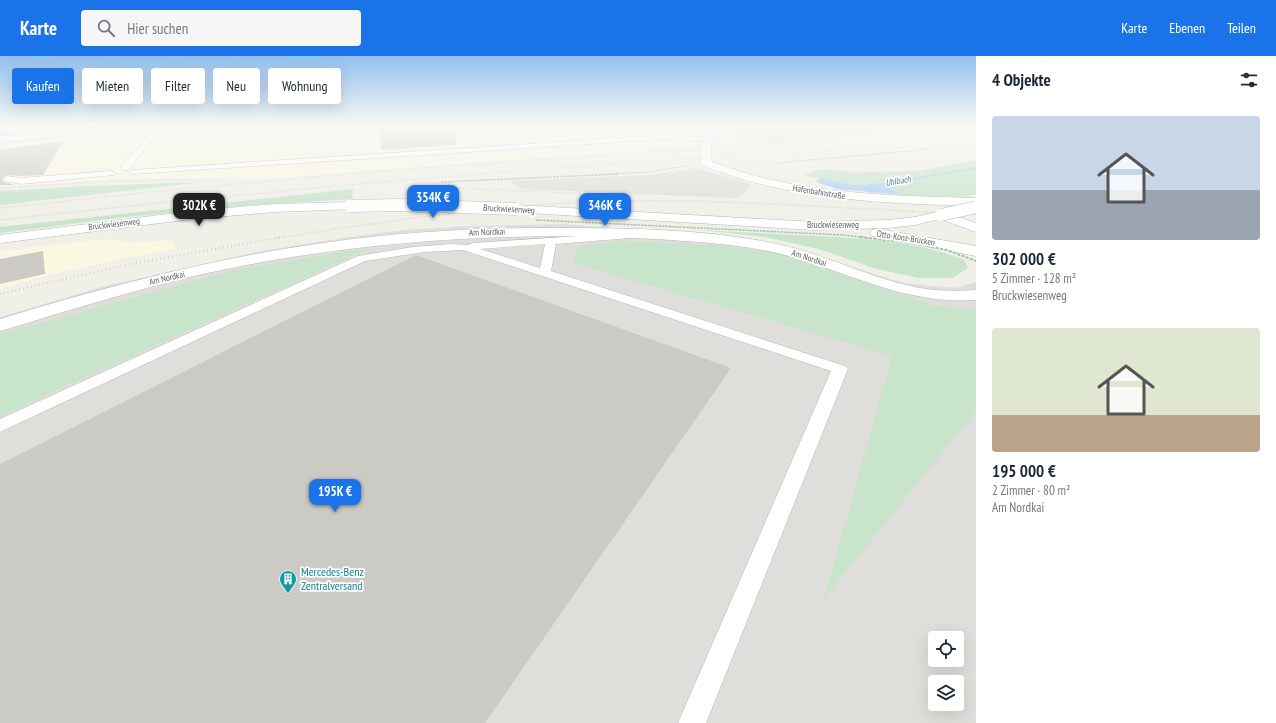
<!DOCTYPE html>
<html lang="de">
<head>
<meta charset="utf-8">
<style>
  body { margin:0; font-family:"PT Sans Narrow",sans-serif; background:#f6f6f7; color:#1f2937; height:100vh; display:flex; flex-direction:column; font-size:15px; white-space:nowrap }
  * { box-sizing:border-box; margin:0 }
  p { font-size:13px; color:#747a83 }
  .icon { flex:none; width:22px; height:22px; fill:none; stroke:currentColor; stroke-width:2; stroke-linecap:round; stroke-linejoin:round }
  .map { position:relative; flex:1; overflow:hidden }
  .panel { display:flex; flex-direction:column; background:#fff; width:300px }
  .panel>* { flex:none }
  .top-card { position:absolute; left:12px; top:12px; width:380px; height:36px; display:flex; gap:8px }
  .buttons { position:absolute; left:928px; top:575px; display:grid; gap:8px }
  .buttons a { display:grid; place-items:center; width:36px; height:36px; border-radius:4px; background:#fff; box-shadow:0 4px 16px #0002; font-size:20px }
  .price { position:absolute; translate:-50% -34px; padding:0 9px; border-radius:8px; background:#1a73e8; color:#fff; font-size:13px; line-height:26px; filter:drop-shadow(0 1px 2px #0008) }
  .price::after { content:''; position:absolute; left:50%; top:24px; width:12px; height:9px; margin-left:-6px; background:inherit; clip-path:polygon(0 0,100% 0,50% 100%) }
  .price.current { background:#222; color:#fff }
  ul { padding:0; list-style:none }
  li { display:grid; align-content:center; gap:8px; height:212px; padding:0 16px }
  li span { display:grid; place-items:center; height:124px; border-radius:4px; color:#555 }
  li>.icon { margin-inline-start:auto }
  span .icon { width:72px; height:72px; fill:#fffc; stroke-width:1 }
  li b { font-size:17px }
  h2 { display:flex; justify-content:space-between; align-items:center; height:48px; padding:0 16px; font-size:17px }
  .chip { padding:0 14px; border-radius:4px; background:#fff; box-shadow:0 4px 16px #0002; font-size:14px; line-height:36px }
  .chip.current { background:#1a73e8; color:#fff }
  header { display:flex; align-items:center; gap:24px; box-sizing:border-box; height:56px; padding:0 20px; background:#1a73e8; color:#fff }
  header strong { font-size:19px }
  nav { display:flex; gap:22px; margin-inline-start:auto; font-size:14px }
  .search { width:280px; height:36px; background:#f6f6f7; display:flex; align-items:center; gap:10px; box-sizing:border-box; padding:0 14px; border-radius:4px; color:#747a83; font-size:15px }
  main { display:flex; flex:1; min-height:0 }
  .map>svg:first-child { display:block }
  .commercial { fill:#fbf8e2 }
  .industrial { fill:#dfdeda; fill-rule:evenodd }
  .green { fill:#c8e4cb }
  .water { fill:#b1d1f7 }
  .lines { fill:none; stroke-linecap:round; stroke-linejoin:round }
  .stream { fill:#b1d1f7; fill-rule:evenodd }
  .building { fill:#cbcac5 }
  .service-casing { stroke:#b5b7bb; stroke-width:1 }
  .minor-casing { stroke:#b5b7bb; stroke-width:1 }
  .tertiary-casing { stroke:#b5b7bb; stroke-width:1 }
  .secondary-casing { stroke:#b6b9be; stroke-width:1 }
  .path-far1 { stroke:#a1c5af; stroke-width:1; stroke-dasharray:2 1; stroke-linecap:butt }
  .path { stroke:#a1c5af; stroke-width:1.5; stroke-dasharray:2.5 1; stroke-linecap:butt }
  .service { fill:#fff; fill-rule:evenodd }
  .minor { fill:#fff; fill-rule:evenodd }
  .tertiary { fill:#fff; fill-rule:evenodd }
  .secondary { fill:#fff; fill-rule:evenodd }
  .rail-far1 { stroke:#b5b6b7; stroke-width:1.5; stroke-dasharray:0.5 2.5; stroke-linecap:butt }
  .rail { stroke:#b5b6b7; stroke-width:2; stroke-dasharray:0.5 3.5; stroke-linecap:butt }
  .secondary-bridge-casing { stroke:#b6b9be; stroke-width:13; stroke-linecap:butt }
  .path-bridge-far1 { stroke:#a1c5af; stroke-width:1.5; stroke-dasharray:2.5 1; stroke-linecap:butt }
  .path-bridge { stroke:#a1c5af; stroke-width:2; stroke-dasharray:3 1.5; stroke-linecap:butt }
  .secondary-bridge { stroke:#fff; stroke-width:12 }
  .labels { text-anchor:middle; stroke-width:3.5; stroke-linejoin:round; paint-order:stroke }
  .far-water-label { font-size:9px; font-style:italic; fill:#5275b1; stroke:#fff }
  .far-street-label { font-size:9px; fill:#5f6267; stroke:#fff }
  .near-culture-label { font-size:12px; fill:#0d838f; stroke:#fff; text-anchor:start }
</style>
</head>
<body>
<header>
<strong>Karte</strong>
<div class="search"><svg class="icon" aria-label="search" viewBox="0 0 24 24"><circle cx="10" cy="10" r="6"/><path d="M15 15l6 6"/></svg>Hier suchen</div>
<nav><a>Karte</a><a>Ebenen</a><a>Teilen</a></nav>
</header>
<main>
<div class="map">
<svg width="976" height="667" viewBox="0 0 976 667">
  <rect width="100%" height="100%" fill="#f0efe8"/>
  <g class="commercial">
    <polygon points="216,69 701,69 693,91 493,105 263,123 170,122 85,125 0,131 0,88"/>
    <polygon points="107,183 128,187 171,184 176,193 127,202 49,219 0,233 0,195"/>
  </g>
  <g class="industrial">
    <polygon points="726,69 976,69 976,70 748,88"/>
    <polygon points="696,112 751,128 746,136 735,142 522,133 509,125 651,119"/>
    <path d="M564,168l184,16 43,8 112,35 53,5 20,-6v441h-976v-406l105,-31 152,-34 92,-15 56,-7 66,-4zM935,582h22v22h-22zM935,626h22v22h-22z"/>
  </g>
  <g class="green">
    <polygon points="976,104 976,138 963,141 903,139 890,132 872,127 866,129 853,129 804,119 813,115 826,113 852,116 919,115"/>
    <polygon points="203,126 0,149 0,135 88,130"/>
    <polygon points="353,133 352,143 253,149 126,161 0,177 0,171"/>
    <path d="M701,174c38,2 77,4 116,6 49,3 101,5 147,24l4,8 -16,10h-33l-42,-9 -58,-20 -54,-12z"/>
    <polygon points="620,185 718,189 783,198 934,250 976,253 976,355 824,543 892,300 573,207 578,191"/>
    <polygon points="373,191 0,360 0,278 234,214"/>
  </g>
  <path class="water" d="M822,122l31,7h13l6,-2 9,1 22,11 -67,-6c-6,-4 -15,-3 -20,-9z"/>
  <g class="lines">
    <polygon class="stream" points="976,111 976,113 882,129 871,137 867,136 881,127"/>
  </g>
  <g class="building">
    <polygon points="380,69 456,69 456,89 381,94"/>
    <polygon points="63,85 43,119 21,120 7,119 2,123 3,126 15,129 0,129 0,94"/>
    <polygon points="43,195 45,218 0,228 0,203"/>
    <polygon points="416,199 731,312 485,667 0,667 0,408"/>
  </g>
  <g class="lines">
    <defs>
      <g id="service">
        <polygon points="38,69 65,69 0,77 0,73"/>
        <polygon points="151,74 156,75 152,84 128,114 122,114 122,110 147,82"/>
        <polygon points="665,79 708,81 711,83 708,85 665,83 133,118 129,116 133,114"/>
        <polygon points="111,115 115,117 114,119 21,128 4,125 3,123 7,120 21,122"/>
        <path d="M626,177l5,3 -1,2 -74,6 -5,27 294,95 3,3 -142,354h-28l153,-352 -368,-121 -38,2 -60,9 -365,171v-13l358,-163 55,-9 38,-3 17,1 5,-2zM545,188l-5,24 -60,-19z"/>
      </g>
      <g id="minor">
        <path d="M706,69h8c2,13 -7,24 -2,37 20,7 40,14 61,18 66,15 135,16 203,18v8c-68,-2 -136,-4 -203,-19 -24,-5 -47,-13 -70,-21 -8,-13 4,-26 3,-41z"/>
        <path d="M527,172c80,0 172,-1 250,16 53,11 103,40 157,46 14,1 28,1 42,0v10c-66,4 -113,-21 -174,-40 -33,-11 -68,-15 -103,-18 -165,-13 -330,-4 -492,31 -44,10 -87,22 -130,35 -26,7 -51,16 -77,23v-12c108,-33 218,-62 330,-77 66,-9 131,-13 197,-14z"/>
      </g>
      <path id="tertiary" d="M131,69h11l-3,3c13,2 25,-3 37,-3 -10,10 -33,12 -45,6l-131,11v-6z"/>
      <g id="secondary">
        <polygon points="350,146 355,147 356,150 355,153 275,156 192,163 0,187 0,179 192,155 275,148"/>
        <polygon points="516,149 814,166 888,164 915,161 941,155 976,167 976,176 940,163 915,169 888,172 814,174 511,156 510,153 511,150"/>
        <polygon points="877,173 976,190 976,200 872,180 870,177 872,174"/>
      </g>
    </defs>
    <use href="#service" class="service-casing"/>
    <use href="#minor" class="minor-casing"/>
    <use href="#tertiary" class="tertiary-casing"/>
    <use href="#secondary" class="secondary-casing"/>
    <g class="path-far1">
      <polyline points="778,107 931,93"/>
      <polyline points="595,119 648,116 686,110"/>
    </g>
    <polyline class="path" points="441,126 618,118"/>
    <use href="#service" class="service"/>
    <use href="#minor" class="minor"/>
    <use href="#tertiary" class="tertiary"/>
    <use href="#secondary" class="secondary"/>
    <g class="rail-far1">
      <polyline points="430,131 644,140"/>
      <polyline points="0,132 112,125 222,124"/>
      <polyline points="0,152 191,132 382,115 976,73"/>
      <path d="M0,164c186,-21 372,-38 558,-52 139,-10 279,-19 418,-22"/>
      <path d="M276,182c114,-17 229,-35 344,-37 119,-2 237,9 356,13"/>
    </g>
    <polyline class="rail" points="0,238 130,208 283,181"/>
    <defs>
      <g id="secondary-bridge">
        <polyline points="350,150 399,149 516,153"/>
        <polyline points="941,159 976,151"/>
      </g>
    </defs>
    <use href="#secondary-bridge" class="secondary-bridge-casing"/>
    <polyline class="path-bridge-far1" points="536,164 843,179 869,182"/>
    <polyline class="path-bridge" points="860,181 919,188 947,194 976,205"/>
    <use href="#secondary-bridge" class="secondary-bridge"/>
  </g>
  <linearGradient id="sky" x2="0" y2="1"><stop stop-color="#92c0ee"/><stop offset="0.42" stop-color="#f8f8f5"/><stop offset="1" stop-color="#f8f8f5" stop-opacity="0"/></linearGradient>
  <rect width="976" height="163" fill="url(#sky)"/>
  <defs>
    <symbol id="building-pin" viewBox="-11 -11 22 30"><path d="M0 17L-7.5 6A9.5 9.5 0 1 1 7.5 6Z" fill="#0f9aa8" stroke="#fff"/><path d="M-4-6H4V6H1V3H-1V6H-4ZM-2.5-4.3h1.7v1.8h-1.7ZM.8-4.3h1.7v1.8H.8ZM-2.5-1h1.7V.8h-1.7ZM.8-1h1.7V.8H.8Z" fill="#fff"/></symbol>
  </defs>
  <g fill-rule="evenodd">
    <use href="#building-pin" x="278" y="513" width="20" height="27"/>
  </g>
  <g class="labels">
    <g class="far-water-label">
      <text transform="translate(898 125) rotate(-9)" y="3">Uhlbach</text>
    </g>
    <g class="far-street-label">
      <text transform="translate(819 136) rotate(9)" y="3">Hafenbahnstraße</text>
      <text transform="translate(509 153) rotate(3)" y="3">Bruckwiesenweg</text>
      <text transform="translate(114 168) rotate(-7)" y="3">Bruckwiesenweg</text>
      <text x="833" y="172">Bruckwiesenweg</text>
      <text transform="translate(487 176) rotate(-2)" y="3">Am Nordkai</text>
      <text transform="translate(906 182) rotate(9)" y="3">Otto-Konz-Brücken</text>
      <text transform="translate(809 202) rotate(18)" y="3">Am Nordkai</text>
      <text transform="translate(167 222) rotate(-13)" y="3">Am Nordkai</text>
    </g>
    <g class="near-culture-label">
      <text x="301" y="520">Mercedes-Benz<tspan x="301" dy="14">Zentralversand</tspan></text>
    </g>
  </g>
</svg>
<div class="buttons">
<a><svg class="icon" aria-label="locate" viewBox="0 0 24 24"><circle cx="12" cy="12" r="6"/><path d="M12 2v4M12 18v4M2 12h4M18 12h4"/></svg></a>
<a><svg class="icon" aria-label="layers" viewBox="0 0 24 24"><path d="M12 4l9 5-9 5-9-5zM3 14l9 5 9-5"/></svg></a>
</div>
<b class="price" style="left:433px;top:163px">354K €</b>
<b class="price current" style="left:199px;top:171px">302K €</b>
<b class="price" style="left:605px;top:171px">346K €</b>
<b class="price" style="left:335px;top:457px">195K €</b>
<div class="top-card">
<a class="chip current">Kaufen</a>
<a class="chip">Mieten</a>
<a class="chip">Filter</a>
<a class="chip">Neu</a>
<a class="chip">Wohnung</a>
</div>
</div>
<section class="panel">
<h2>4 Objekte<svg class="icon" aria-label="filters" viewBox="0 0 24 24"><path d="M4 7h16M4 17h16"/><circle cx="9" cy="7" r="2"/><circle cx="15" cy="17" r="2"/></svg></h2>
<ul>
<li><span style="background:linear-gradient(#c9d6e8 60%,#9aa5b1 0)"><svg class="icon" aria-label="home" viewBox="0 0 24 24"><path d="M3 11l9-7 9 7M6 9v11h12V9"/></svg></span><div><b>302 000 €</b><p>5 Zimmer · 128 m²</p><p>Bruckwiesenweg</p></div></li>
<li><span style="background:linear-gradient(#dfe7d0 70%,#b9a48a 0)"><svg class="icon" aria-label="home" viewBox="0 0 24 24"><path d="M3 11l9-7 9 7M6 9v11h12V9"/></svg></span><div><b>195 000 €</b><p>2 Zimmer · 80 m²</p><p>Am Nordkai</p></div></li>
</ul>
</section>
</main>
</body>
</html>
